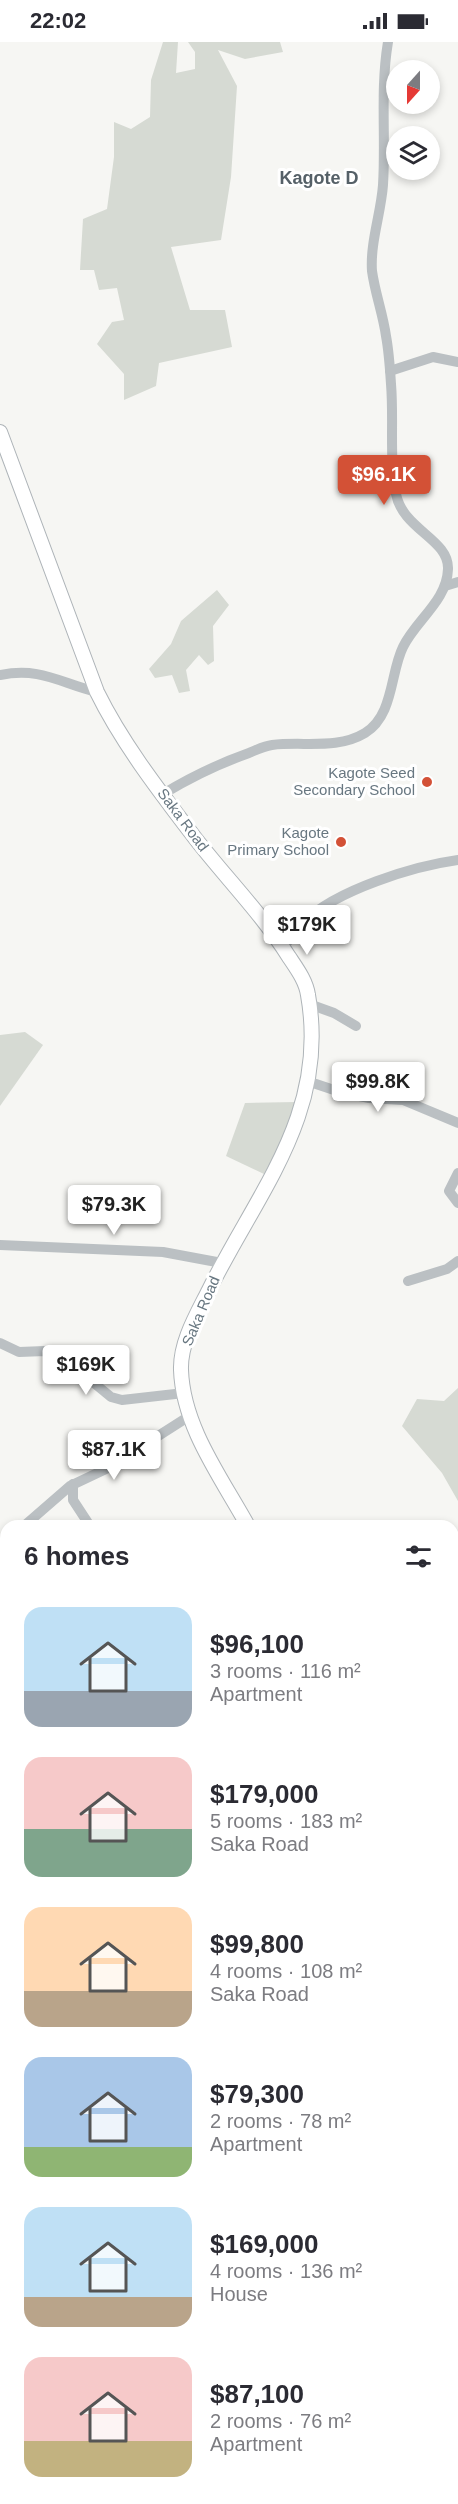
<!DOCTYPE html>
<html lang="en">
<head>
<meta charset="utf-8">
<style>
  body { margin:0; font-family:Arial,sans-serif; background:#f7f7f7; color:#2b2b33; height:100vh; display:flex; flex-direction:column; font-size:22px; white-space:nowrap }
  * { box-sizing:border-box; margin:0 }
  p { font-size:20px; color:#7c7c81 }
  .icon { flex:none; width:33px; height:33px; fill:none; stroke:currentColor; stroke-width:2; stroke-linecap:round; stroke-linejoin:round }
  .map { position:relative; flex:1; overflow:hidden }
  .sheet { position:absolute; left:0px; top:1478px; width:459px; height:986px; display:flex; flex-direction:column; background:#fff; border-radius:18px 18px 0 0; box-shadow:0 3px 9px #0003 }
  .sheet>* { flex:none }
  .needle { width:39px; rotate:201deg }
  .tools { position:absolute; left:386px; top:18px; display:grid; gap:12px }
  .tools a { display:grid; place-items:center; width:54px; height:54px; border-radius:50%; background:#fff; box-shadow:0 3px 9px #0003; font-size:30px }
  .price { position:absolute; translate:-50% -51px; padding:0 14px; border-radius:6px; background:#fff; color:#222; font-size:20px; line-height:39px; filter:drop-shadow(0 2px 3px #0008) }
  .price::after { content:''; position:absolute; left:50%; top:36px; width:18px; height:14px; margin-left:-9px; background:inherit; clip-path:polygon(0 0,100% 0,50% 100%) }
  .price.current { background:#d35136; color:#fff }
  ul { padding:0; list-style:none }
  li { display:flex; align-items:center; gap:18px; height:150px; padding:0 24px }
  li span { display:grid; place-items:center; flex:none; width:168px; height:120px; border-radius:18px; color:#555 }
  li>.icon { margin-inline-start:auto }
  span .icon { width:72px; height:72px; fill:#fffc; stroke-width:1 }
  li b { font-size:26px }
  h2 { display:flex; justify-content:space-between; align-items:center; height:72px; padding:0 24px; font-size:26px }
  .status { display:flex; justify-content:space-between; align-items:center; height:42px; padding:0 30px; background:#fff; direction:ltr }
  .status svg { height:16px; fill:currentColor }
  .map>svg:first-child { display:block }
  .green { fill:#d6dad3 }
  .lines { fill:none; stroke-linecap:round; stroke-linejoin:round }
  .secondary-casing { stroke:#aeb4b8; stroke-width:16 }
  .street { stroke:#bbc0c3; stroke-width:10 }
  .secondary { stroke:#fff; stroke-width:14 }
  .poi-dot { fill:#d35136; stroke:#fff; stroke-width:2 }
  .labels { text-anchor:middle; stroke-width:6; stroke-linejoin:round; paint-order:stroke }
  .poi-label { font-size:15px; fill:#687781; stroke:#fff; text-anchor:end }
  .street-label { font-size:15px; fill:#687781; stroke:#fff }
  .quarter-label { font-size:18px; font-weight:bold; fill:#556067; stroke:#fff }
</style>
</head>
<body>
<div class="status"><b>22:02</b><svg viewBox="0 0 49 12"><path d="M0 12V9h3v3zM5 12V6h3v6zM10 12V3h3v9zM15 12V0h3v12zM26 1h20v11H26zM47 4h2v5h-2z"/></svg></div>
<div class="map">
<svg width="458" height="2462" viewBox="0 0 458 2462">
  <rect width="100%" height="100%" fill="#f6f6f3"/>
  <g class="green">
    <polygon points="163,0 178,0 176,31 195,27 195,10 188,0 280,0 283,10 245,17 218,8 237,44 231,135 221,198 171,205 190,268 225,268 232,305 159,321 156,344 124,358 124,332 97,302 112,280 124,278 117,246 99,248 94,228 80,228 83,177 107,167 114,115 114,80 131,87 150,75 151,38"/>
    <polygon points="217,548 229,563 213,584 214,619 208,623 199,613 186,628 190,649 179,651 172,633 155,636 149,627 171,602 181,579"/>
    <polygon points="25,990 43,1003 0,1064 0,993"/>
    <polygon points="296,1060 289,1085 264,1132 226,1114 245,1061"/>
    <polygon points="458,1346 458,1459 442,1431 402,1384 417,1357 444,1359"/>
    <polygon points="6,1928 6,2235 0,2239 0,1935"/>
    <polygon points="0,2247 6,2250 6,2457 202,2457 204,2462 0,2462"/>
    <polygon points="359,2457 451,2457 458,2459 458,2462 362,2462"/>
  </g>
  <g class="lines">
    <defs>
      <g id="secondary">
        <path d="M0,390l97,260c25,51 63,100 98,146 31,40 67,76 94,119 8,12 17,24 19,38 21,118 -50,196 -99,295 -12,24 -29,52 -28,80 2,57 40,107 67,156"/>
        <polyline points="453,1971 458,1981"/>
      </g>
    </defs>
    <use href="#secondary" class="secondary-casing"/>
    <g class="street">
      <polyline points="390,329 433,315 458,320"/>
      <polyline points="445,544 458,540"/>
      <path d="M0,633c41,-8 60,8 97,17"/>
      <path d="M163,752c28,-17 55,-30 86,-41 7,-3 15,-7 23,-8 31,-4 65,5 93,-12 29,-18 25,-60 38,-86 13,-27 44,-46 45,-78 1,-30 -45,-39 -52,-75 -7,-36 -2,-74 -5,-110 -1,-16 -2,-32 -5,-48 -3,-22 -11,-43 -14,-65 -2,-28 9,-58 11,-86 3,-48 -3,-95 5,-143"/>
      <path d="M283,905c7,-8 13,-17 21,-25 32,-32 110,-56 154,-62"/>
      <polyline points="309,962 334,971 356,984"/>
      <polyline points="307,1039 340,1050 369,1056 403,1058 458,1081"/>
      <polyline points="458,1131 449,1149 458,1161"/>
      <polyline points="0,1203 163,1210 222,1221"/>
      <polyline points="408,1239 447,1227 458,1219"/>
      <polyline points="0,1301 19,1310 45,1309 77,1327 111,1355 122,1358 184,1351"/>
      <polyline points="73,1442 73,1458 90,1484"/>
      <polyline points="24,1484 70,1444 108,1426 191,1373"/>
      <polyline points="0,1551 1,1535 6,1511"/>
      <polyline points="453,1930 458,1928"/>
      <polyline points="453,2126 458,2116"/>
      <polyline points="357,2457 360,2462"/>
    </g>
    <use href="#secondary" class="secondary"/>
  </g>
  <g class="poi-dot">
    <circle cx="427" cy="740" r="6"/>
    <circle cx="341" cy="800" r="6"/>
  </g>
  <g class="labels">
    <g class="poi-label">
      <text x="415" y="736">Kagote Seed<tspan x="415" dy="17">Secondary School</tspan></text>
      <text x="329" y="796">Kagote<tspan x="329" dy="17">Primary School</tspan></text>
    </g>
    <g class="street-label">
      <text transform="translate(183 778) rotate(53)" y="5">Saka Road</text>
      <text transform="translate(201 1269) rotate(-67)" y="5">Saka Road</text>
    </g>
    <g class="quarter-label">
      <text x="319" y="142">Kagote D</text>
    </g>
  </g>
</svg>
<div class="tools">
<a><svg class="needle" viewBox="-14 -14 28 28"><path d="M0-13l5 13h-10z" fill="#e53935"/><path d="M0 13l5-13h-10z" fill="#7c7c81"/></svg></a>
<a><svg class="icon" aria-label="layers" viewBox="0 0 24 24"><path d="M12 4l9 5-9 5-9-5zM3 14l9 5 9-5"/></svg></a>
</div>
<b class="price current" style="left:384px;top:464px">$96.1K</b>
<b class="price" style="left:307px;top:914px">$179K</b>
<b class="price" style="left:378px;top:1071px">$99.8K</b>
<b class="price" style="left:114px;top:1194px">$79.3K</b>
<b class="price" style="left:86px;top:1354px">$169K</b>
<b class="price" style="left:114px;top:1439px">$87.1K</b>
<section class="sheet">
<h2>6 homes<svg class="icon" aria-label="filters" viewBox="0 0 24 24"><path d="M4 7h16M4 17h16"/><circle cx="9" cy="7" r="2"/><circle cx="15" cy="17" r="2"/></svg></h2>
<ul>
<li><span style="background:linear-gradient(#bfe0f5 70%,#9aa5b1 0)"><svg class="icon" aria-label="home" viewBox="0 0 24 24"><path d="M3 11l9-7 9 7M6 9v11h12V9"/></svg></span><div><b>$96,100</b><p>3 rooms · 116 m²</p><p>Apartment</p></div></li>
<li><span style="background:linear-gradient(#f6c9c9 60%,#7fa58c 0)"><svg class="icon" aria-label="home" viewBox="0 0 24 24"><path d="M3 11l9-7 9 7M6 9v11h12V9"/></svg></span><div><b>$179,000</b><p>5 rooms · 183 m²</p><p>Saka Road</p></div></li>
<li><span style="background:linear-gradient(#ffd9b3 70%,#b9a48a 0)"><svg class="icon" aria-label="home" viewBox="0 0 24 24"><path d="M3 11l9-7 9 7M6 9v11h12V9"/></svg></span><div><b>$99,800</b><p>4 rooms · 108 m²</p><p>Saka Road</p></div></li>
<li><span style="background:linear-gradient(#a9c7e8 75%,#8fb573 0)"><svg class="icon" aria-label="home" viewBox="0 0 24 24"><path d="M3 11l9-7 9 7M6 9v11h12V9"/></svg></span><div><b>$79,300</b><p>2 rooms · 78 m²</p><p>Apartment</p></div></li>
<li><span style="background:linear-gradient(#bfe0f5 75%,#b9a48a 0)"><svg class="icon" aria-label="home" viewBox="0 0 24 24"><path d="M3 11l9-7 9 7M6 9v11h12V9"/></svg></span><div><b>$169,000</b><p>4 rooms · 136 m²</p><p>House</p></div></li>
<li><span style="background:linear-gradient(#f6c9c9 70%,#c2b280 0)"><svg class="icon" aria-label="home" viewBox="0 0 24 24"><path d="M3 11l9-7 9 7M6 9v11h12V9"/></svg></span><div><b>$87,100</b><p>2 rooms · 76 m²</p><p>Apartment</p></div></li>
</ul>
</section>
</div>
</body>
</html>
